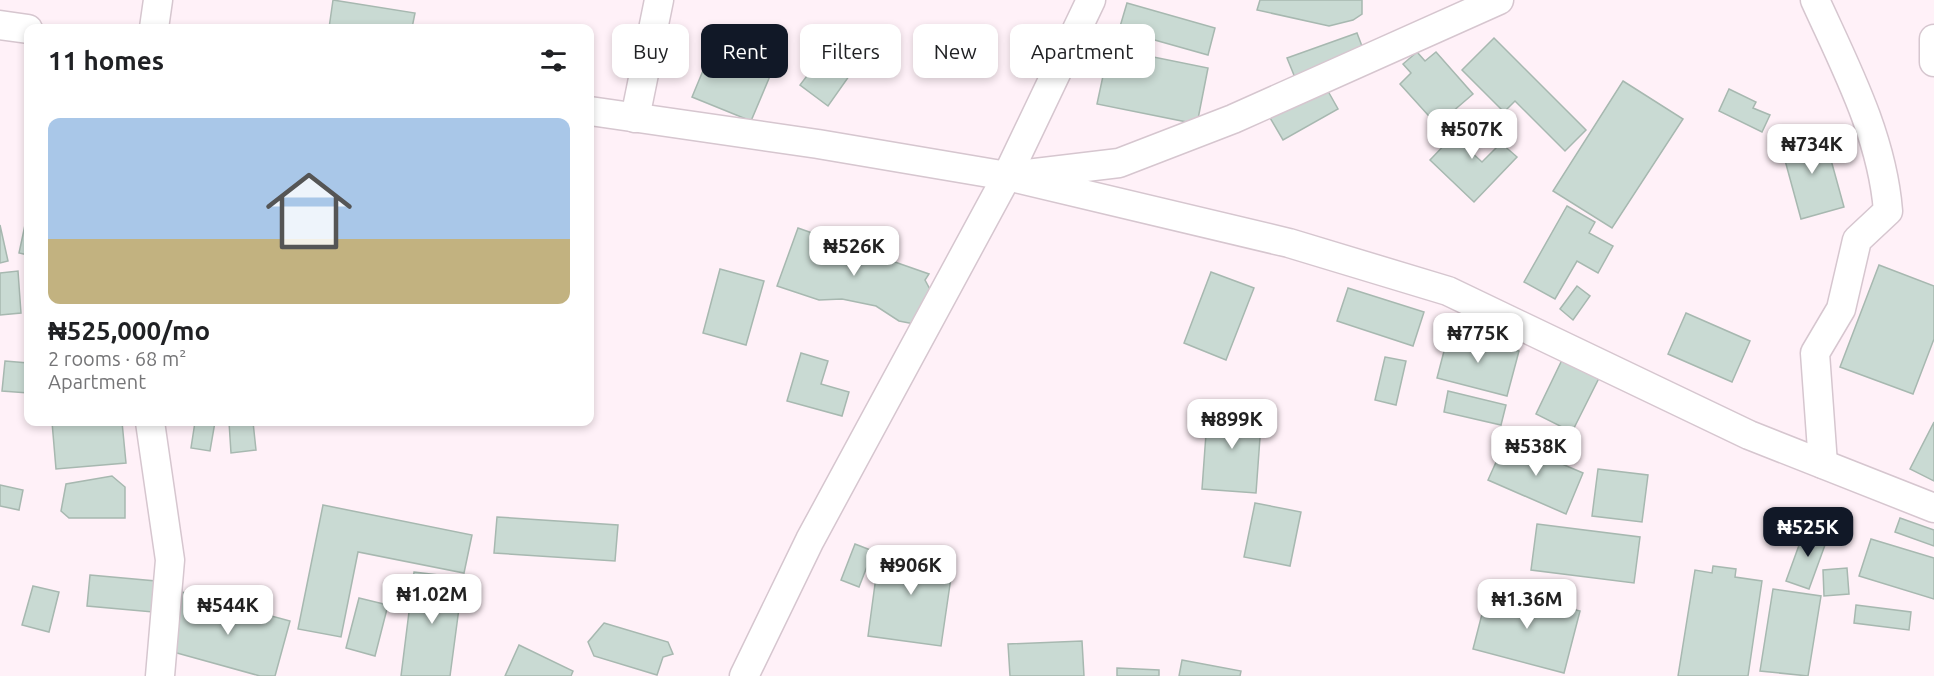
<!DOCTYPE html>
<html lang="en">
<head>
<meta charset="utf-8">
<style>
  body { margin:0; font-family:Ubuntu,sans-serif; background:#f6f6f6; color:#202124; height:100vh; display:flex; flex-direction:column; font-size:22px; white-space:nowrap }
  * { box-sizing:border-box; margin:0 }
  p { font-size:20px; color:#757577 }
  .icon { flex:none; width:33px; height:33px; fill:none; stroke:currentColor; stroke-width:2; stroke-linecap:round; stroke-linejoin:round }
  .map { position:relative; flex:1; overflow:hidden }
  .drawer { position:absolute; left:24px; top:24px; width:570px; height:402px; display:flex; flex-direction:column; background:#fff; border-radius:12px; box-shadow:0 3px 9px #0003 }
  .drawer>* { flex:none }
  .banner { position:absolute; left:612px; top:24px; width:570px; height:54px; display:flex; gap:12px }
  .price { position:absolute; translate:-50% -51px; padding:0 14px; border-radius:12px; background:#fff; color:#222; font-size:20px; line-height:39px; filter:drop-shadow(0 2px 3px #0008) }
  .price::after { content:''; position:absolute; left:50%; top:36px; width:18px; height:14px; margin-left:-9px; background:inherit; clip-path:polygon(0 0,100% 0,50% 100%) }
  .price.on { background:#111827; color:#fff }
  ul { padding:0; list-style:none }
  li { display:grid; align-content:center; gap:12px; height:318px; padding:0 24px }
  li span { display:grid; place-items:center; height:186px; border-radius:12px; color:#555 }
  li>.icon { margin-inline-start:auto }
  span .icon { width:108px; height:108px; fill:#fffc; stroke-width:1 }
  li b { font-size:26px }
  h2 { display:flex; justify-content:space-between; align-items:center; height:72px; padding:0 24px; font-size:26px }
  .tag { padding:0 21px; border-radius:12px; background:#fff; box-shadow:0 3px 9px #0003; font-size:21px; line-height:54px }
  .tag.on { background:#111827; color:#fff }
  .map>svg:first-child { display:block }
  .building { fill:#c9dad3; stroke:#a7b8b0; stroke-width:1.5 }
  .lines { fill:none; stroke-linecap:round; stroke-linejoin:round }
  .street-casing { stroke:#d6c6cf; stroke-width:31 }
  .street { stroke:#fff; stroke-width:28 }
</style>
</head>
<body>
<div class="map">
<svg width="1934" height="676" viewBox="0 0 1934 676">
  <rect width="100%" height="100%" fill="#fff1f8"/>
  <g class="building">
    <polygon points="333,0 415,13 412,28 329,28"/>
    <polygon points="1260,0 1362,0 1362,14 1353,20 1329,26 1257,10"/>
    <polygon points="1127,3 1215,28 1208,55 1119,30"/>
    <polygon points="722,25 781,50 751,121 692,97"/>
    <polygon points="1357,33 1365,54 1296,80 1287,58"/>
    <polygon points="1494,38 1586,130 1565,151 1515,101 1504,112 1462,70"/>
    <polygon points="1109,48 1208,68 1197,124 1097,104"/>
    <polygon points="825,52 852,72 828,106 800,85"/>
    <polygon points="1417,52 1425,61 1436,52 1473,94 1437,125 1400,84 1411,73 1403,64"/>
    <polygon points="1623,81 1683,119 1612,228 1553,191"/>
    <polygon points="1324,84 1338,109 1283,140 1269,116"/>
    <polygon points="1729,89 1756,102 1753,108 1770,115 1762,132 1719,111"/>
    <polygon points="1474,114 1491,131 1471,152 1482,162 1501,143 1517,157 1474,202 1430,160"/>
    <polygon points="1823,131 1844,207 1801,219 1780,142"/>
    <polygon points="1567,206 1595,222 1589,233 1613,246 1598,273 1577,261 1555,299 1524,282"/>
    <polygon points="28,211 28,255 19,253"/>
    <polygon points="0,225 8,261 0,263"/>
    <polygon points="798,228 929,274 925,280 932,293 919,325 899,321 876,306 842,299 819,300 777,286"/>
    <polygon points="1879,265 1934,286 1934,339 1913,394 1840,367"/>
    <polygon points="720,269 764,281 746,345 703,333"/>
    <polygon points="18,271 21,313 0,315 0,273"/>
    <polygon points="1211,272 1254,288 1226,360 1184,343"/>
    <polygon points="1577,286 1590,296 1573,320 1560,309"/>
    <polygon points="1348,288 1424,312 1413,346 1337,321"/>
    <polygon points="1686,313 1750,341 1732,382 1668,354"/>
    <polygon points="1449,332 1519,351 1507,396 1437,378"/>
    <polygon points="801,353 828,361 821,384 849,392 842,416 787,401"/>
    <polygon points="1385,357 1406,361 1396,405 1375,400"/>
    <polygon points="1562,360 1599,378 1572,432 1536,414"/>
    <polygon points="5,361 28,363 28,393 2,391"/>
    <polygon points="1448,391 1506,405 1501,425 1444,412"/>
    <polygon points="1208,406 1262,410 1256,493 1202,489"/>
    <polygon points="52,422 122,422 126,463 56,469"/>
    <polygon points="195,422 215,422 210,451 191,448"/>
    <polygon points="229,422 253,422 256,450 231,453"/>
    <polygon points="1934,422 1934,481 1910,469"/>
    <polygon points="1506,440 1583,473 1566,514 1488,480"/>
    <polygon points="1598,469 1648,475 1642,522 1592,516"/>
    <polygon points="112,476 125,487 125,518 69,518 61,511 66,484"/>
    <polygon points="0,485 23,490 19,510 0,506"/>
    <polygon points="1255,503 1301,512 1290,566 1244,557"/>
    <polygon points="323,505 472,535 464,573 358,552 341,637 298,629"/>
    <polygon points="497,517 618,525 615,561 494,553"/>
    <polygon points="1900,518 1934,530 1934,546 1895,532"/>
    <polygon points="1537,524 1640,537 1634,583 1531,570"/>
    <polygon points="1806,526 1829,534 1809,589 1786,581"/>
    <polygon points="1871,539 1934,558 1934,599 1859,576"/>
    <polygon points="855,544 873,551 859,587 841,580"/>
    <polygon points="880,547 954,557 941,646 868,636"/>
    <polygon points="1713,566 1736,569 1735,577 1762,581 1748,676 1678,676 1695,570 1712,573"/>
    <polygon points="1847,568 1849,594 1824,596 1823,570"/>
    <polygon points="414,572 463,578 450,676 401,676"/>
    <polygon points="90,575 167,582 164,613 87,606"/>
    <polygon points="33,586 59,592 49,632 22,625"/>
    <polygon points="1489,587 1580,611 1564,673 1473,649"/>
    <polygon points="1773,589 1821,596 1808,676 1760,671"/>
    <polygon points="182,592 290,621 275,676 260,676 166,650"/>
    <polygon points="359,598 388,605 375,656 346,648"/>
    <polygon points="1856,605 1911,612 1909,630 1854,623"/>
    <polygon points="604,623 668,642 673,654 663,657 657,675 594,656 588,642"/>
    <polygon points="1082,641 1084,676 1010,676 1008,644"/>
    <polygon points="519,645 573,671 571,676 505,676"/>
    <polygon points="1182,660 1241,671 1240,676 1179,676"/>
    <polygon points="1117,668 1159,670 1159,676 1117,676"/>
  </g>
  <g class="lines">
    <defs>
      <g id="street">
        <path d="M1815,0c31,68 67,136 73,211l-31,29 -16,69 -26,44 8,111"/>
        <polyline points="0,25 28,29"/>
        <polyline points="154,28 158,0"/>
        <polyline points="1934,39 1934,62"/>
        <polyline points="590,111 818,144 1007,176 1289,243 1448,291 1749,435 1934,508"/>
        <polyline points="635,118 659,0"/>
        <polyline points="1027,174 1119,163 1233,119 1499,0"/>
        <polyline points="150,422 170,560 160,676"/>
        <polyline points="744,676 810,540 1007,176 1091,0"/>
      </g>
    </defs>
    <use href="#street" class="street-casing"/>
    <use href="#street" class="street"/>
  </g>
</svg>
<b class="price" style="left:1472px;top:160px">₦507K</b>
<b class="price" style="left:1812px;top:175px">₦734K</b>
<b class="price" style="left:854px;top:277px">₦526K</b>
<b class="price" style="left:1478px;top:364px">₦775K</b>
<b class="price" style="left:1232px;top:450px">₦899K</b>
<b class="price" style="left:1536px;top:477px">₦538K</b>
<b class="price on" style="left:1808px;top:558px">₦525K</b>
<b class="price" style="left:911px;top:596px">₦906K</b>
<b class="price" style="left:432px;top:625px">₦1.02M</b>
<b class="price" style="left:1527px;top:630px">₦1.36M</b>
<b class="price" style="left:228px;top:636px">₦544K</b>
<div class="banner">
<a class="tag">Buy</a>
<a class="tag on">Rent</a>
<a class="tag">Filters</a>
<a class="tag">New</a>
<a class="tag">Apartment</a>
</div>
<section class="drawer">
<h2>11 homes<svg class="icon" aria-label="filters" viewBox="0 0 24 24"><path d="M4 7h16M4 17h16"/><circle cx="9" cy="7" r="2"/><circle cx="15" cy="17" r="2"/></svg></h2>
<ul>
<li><span style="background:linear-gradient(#a9c7e8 65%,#c2b280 0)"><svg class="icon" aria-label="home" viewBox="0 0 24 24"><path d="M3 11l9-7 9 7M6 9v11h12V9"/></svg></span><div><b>₦525,000/mo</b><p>2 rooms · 68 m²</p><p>Apartment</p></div></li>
</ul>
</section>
</div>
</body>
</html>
